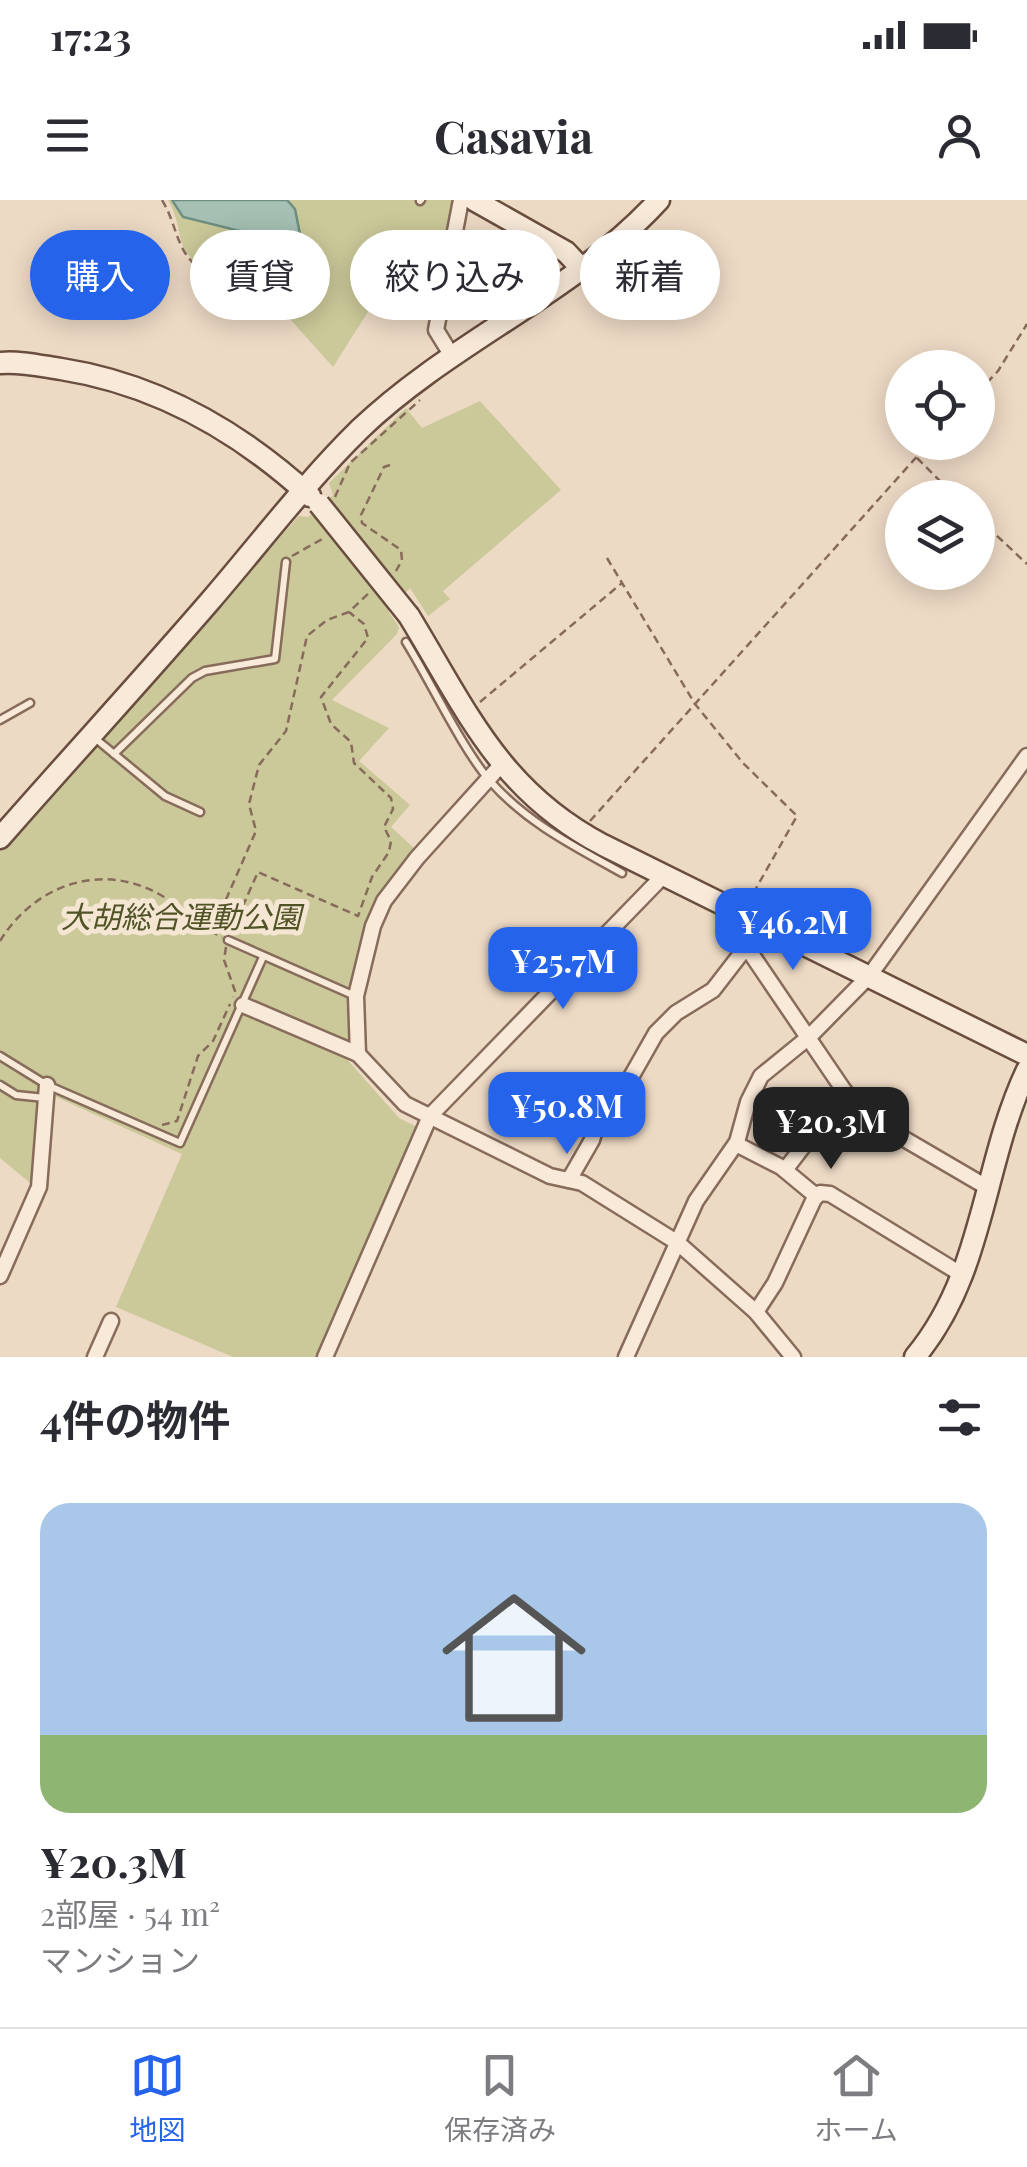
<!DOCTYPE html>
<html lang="ja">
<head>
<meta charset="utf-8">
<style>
  body { margin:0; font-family:"Playfair Display","Noto Sans JP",serif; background:#f7f7f7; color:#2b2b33; height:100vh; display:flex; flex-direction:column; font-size:38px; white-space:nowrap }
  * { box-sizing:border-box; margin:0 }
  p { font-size:32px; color:#7c7c81 }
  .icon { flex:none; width:55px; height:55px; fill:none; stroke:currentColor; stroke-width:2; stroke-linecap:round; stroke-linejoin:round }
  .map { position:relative; height:1157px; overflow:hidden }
  .sheet { display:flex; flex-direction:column; background:#fff; flex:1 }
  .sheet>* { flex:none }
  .hud { position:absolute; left:30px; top:30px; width:968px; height:90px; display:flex; gap:20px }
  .fabs { position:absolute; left:885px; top:150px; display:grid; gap:20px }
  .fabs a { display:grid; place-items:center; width:110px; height:110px; border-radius:50%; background:#fff; box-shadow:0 5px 25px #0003; font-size:50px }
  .price { position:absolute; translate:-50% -85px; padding:0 22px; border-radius:20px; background:#2563eb; color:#fff; font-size:32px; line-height:65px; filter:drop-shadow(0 2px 5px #0008) }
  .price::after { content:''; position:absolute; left:50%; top:60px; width:30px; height:22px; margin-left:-15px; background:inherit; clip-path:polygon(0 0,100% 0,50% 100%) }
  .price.selected { background:#222; color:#fff }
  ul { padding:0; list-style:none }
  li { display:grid; align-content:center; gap:20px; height:530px; padding:0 40px }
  li span { display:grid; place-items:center; height:310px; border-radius:30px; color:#555 }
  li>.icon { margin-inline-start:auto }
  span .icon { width:180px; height:180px; fill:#fffc; stroke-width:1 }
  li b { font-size:42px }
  h2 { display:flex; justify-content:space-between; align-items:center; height:120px; padding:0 40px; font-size:42px }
  .chip { padding:0 35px; border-radius:45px; background:#fff; box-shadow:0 5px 25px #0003; font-size:35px; line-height:90px }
  .chip.selected { background:#2563eb; color:#fff }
  .status { display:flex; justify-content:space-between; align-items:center; height:70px; padding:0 50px; background:#fff; direction:ltr }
  .status svg { height:28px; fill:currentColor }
  header { display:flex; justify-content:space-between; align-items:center; height:130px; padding:0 40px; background:#fff; font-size:45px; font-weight:700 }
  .tabs { display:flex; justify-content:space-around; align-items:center; height:140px; border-top:2px solid #e1e1e2; background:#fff; font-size:28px; color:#7c7c81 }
  .tabs a { display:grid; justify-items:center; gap:5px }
  .tabs .selected { color:#2563eb }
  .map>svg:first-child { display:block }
  .green { fill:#cbc899 }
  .water { fill:#a6c0b4; stroke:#6d8e81; stroke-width:2.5 }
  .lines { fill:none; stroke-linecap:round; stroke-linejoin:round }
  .lane-casing { stroke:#876b5b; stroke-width:11 }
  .street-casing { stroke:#876b5b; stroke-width:19 }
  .secondary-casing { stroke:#694d3e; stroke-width:25 }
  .path { stroke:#876b5b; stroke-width:2.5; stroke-dasharray:8 5; stroke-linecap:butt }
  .lane { stroke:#f8e9d8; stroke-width:6 }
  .street { stroke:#f8e9d8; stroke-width:14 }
  .secondary { stroke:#f8e9d8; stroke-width:20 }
  .secondary-bridge-casing { stroke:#694d3e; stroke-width:25; stroke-linecap:butt }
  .secondary-bridge { stroke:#f8e9d8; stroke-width:20 }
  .labels { text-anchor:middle; stroke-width:10; stroke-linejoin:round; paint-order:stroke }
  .park-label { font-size:30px; font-style:italic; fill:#505326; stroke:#f5e6d4 }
</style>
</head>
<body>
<div class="status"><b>17:23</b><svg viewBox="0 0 49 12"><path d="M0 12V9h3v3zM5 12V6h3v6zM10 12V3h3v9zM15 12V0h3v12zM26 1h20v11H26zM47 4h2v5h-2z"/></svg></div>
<header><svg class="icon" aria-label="menu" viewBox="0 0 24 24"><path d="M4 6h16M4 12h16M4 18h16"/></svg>Casavia<svg class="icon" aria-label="person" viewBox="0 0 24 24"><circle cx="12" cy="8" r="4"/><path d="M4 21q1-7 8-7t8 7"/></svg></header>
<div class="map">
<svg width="1027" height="1157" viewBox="0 0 1027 1157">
  <rect width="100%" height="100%" fill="#eddac5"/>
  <g class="green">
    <path d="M168,0h287l-16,83 -47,-9 -59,93 -70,-78 -12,-18 -19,-6 -25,5c-36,-21 -21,-39 -39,-70z"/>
    <path d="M480,201l81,89 -118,101 7,8 -22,17 -18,-28 -22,23 11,16 -2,7 -65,66 57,28 -30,33 51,44 -19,22 24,22c-36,38 -57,86 -64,138 -3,24 0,46 -6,70l54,61 18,9 -100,230h-84l-117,-50 66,-153 -139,-63 -8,96 -35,-29v-310l299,-332 9,1 25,-22 -4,-12 77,-75 16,20z"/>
  </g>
  <polygon class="water" points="172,0 287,0 295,9 302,44 279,47 264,37 183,17"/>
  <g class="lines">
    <defs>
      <g id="lane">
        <polyline points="420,1 421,0"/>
        <path d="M406,442c25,40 55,105 84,139 37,42 84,65 132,92"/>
        <polyline points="0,520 30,503"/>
        <polyline points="96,539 165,596 200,612"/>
        <polyline points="114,554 192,478 205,471 275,459 286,362"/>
        <polyline points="228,740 355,796"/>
        <polyline points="0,856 47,885 180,943 263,757"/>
        <polyline points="0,885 16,895 45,898"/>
      </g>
      <g id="street">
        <polyline points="452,156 436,130 461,0"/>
        <polyline points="742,713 735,730 845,892 860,908 877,923 990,989"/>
        <polyline points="243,805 358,854 405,904 550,976 582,983 678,1043 756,1112 793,1157"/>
        <polyline points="358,854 356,796 373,726 384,701 417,658 501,565"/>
        <polyline points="736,944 781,967 816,996"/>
        <polyline points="785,970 845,892"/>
        <polyline points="569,980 592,940 601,910 631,877 656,833 676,813 713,790 747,746"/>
        <polyline points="0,1076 39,987 47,885"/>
        <polyline points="756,1112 775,1083 814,999 820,993 830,994 964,1076"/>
        <polyline points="95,1157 111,1121"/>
        <polyline points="325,1157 430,916 664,675"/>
        <polyline points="626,1157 696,1001 737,942 748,902 761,876 809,837 870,775 1027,556"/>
      </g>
      <g id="secondary">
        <polyline points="474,0 566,52 584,71"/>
        <path d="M0,163c20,-2 41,3 61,6 95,15 178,62 249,127"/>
        <path d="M409,416c58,95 91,175 194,229l424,210"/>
        <path d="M0,638c70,-80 142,-158 211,-238 49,-57 95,-118 149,-171 92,-88 213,-135 299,-229"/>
        <path d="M915,1157c70,-84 67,-192 112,-287"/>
      </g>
    </defs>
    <use href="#lane" class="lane-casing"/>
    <use href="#street" class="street-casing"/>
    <use href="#secondary" class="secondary-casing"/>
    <g class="path">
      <path d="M162,0c17,28 13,54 43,72l27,-5 18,5 10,16"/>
      <polyline points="978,192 998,171 1027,124"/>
      <polyline points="917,258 957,298"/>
      <polyline points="390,265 384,267 361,315 362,323 401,350 402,360 396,371"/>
      <polyline points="335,297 350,263 420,200"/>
      <polyline points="978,318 1027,364"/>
      <polyline points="292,356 324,338"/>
      <polyline points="607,358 695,504 743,563 797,616 750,699"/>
      <polyline points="480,502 622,383"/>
      <polyline points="590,621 930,242"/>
      <polyline points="201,725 217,720 256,631 249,604 259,565 286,531 307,436 327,420 349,412 370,392"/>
      <polyline points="232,730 258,672 358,716 372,677 389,652 391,641 384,627 393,609 391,598 354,563 351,542 331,524 321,497 368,438 364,424 349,412"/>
      <path d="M0,741c35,-57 104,-81 164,-44 20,12 36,30 58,40"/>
      <polyline points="226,747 224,760 235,791 233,797"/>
      <polyline points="162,925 177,921 198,856 213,841 230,804"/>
    </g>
    <use href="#lane" class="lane"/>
    <use href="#street" class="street"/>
    <use href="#secondary" class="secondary"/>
    <defs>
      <polyline id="secondary-bridge" points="319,304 409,416"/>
    </defs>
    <use href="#secondary-bridge" class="secondary-bridge-casing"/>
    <use href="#secondary-bridge" class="secondary-bridge"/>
  </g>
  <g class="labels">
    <g class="park-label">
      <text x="181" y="728">大胡総合運動公園</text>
    </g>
  </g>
</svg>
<div class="fabs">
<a><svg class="icon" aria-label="locate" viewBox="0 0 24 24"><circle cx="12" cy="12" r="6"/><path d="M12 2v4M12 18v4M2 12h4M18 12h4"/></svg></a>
<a><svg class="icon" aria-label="layers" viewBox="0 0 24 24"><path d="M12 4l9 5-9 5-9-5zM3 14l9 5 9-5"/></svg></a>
</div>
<b class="price" style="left:793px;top:773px">¥46.2M</b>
<b class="price" style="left:563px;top:812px">¥25.7M</b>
<b class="price" style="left:567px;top:957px">¥50.8M</b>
<b class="price selected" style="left:831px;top:972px">¥20.3M</b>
<div class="hud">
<a class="chip selected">購入</a>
<a class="chip">賃貸</a>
<a class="chip">絞り込み</a>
<a class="chip">新着</a>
</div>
</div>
<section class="sheet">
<h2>4件の物件<svg class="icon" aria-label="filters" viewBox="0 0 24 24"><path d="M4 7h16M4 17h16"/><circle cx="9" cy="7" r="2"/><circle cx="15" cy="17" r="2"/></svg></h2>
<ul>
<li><span style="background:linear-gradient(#a9c7e8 75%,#8fb573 0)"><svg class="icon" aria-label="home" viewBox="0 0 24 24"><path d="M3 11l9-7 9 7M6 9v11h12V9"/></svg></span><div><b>¥20.3M</b><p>2部屋 · 54 m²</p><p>マンション</p></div></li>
</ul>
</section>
<nav class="tabs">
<a class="selected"><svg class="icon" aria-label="map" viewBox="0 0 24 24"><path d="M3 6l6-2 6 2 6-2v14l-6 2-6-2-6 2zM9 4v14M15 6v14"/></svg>地図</a>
<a><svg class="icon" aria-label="saved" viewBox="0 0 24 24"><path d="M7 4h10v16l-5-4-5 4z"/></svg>保存済み</a>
<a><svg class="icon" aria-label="home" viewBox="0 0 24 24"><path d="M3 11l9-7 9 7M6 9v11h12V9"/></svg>ホーム</a>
</nav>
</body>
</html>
